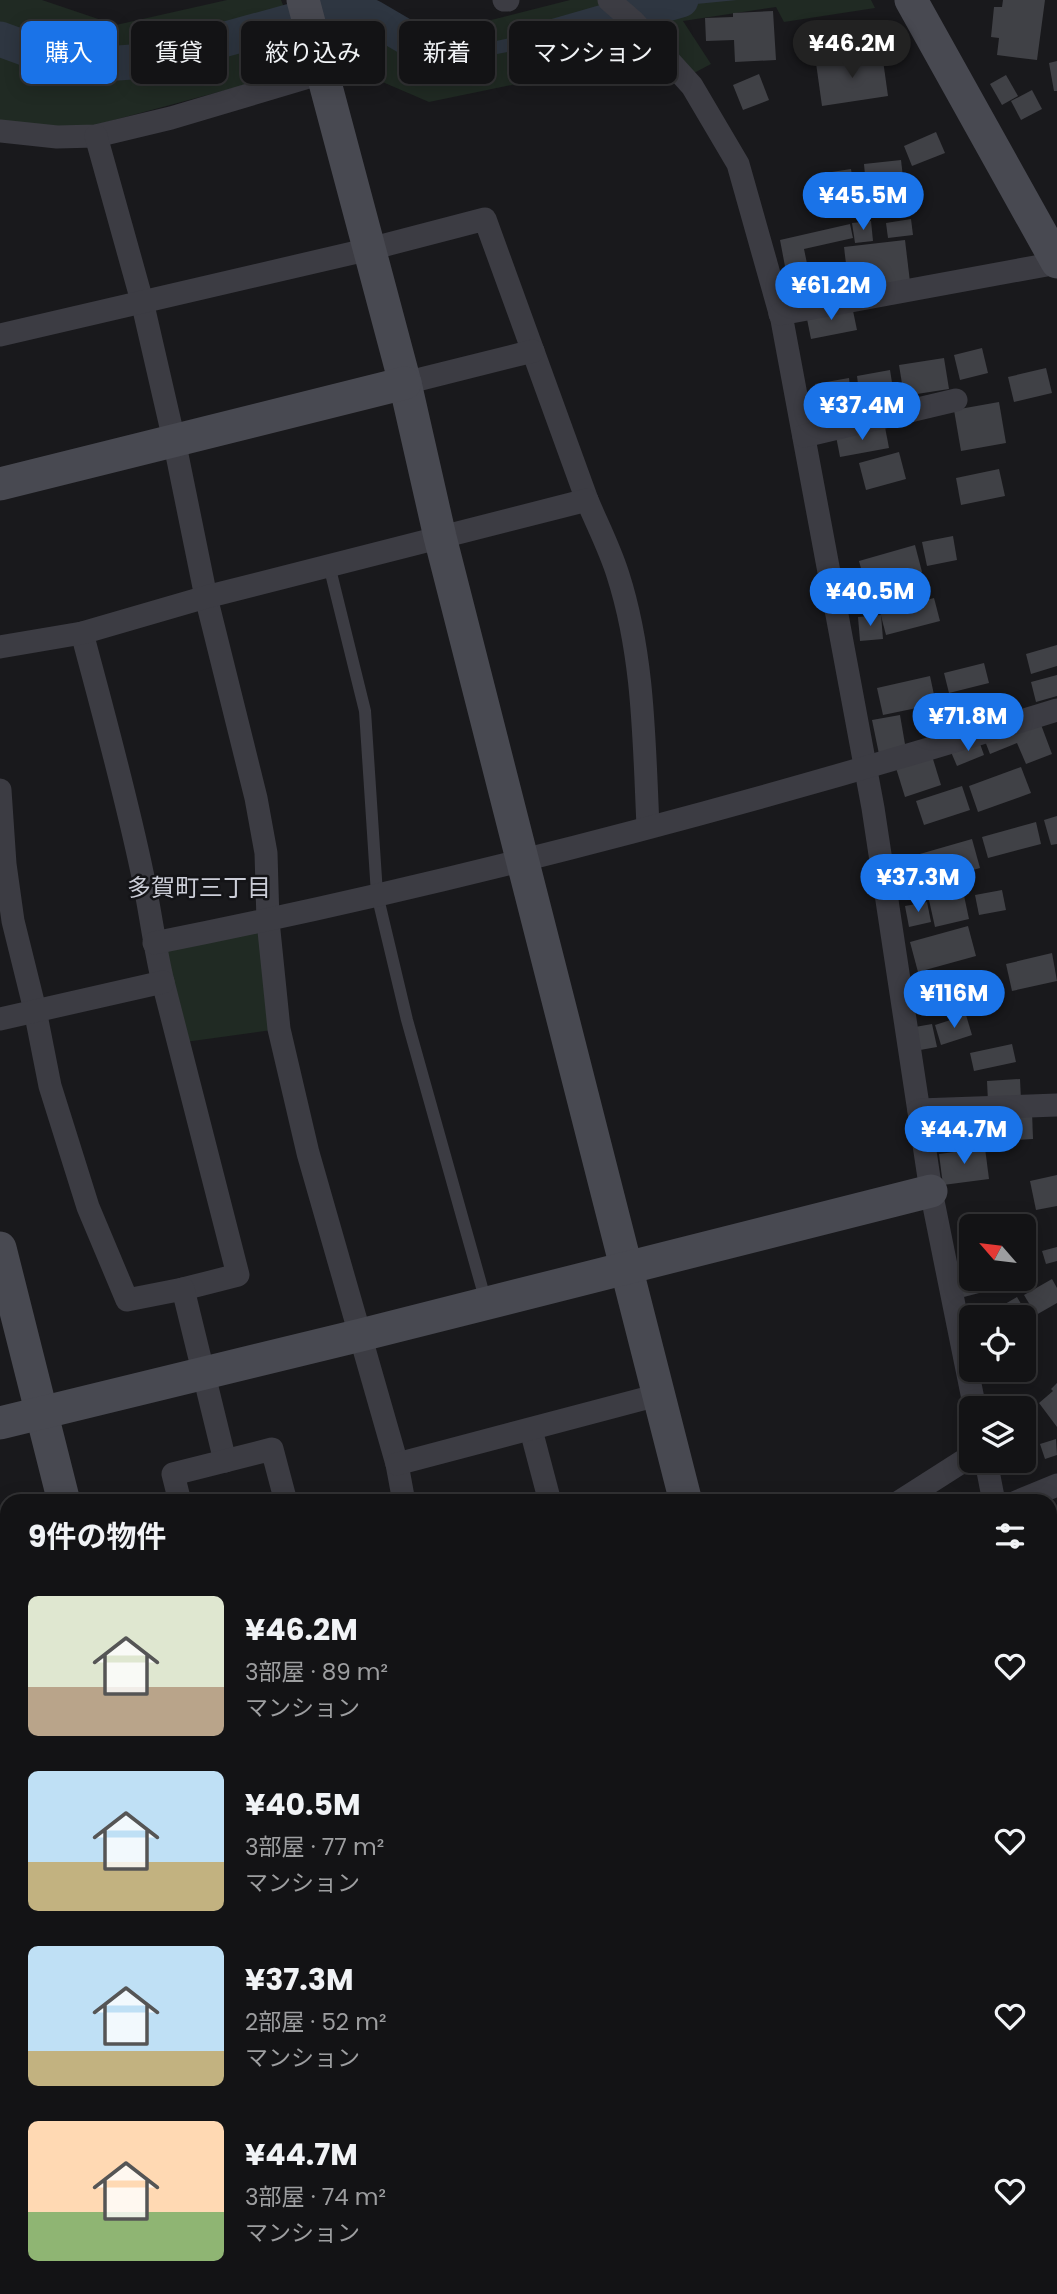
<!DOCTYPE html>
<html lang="ja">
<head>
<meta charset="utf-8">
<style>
  body { margin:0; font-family:Poppins,"Noto Sans JP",sans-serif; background:#202022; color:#f1f3f6; height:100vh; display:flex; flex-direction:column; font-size:26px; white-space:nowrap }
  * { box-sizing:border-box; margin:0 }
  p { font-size:23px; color:#9d9ea0 }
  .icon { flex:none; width:38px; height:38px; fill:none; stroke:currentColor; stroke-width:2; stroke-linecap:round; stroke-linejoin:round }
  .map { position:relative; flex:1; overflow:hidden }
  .sheet { position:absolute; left:0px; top:1494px; width:1057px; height:800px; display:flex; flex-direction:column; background:#131315; border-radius:21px 21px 0 0; box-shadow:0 4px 18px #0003,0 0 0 2px #323234 }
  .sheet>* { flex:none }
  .guide { position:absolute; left:21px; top:21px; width:700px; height:63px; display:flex; gap:14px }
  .needle { width:46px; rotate:298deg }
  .fabs { position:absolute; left:959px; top:1214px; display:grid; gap:14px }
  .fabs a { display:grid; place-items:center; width:77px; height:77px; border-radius:10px; background:#131315; box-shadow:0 4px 18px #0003,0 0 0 2px #323234; font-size:35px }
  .price { position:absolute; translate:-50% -60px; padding:0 16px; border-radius:24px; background:#1a73e8; color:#fff; font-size:23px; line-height:46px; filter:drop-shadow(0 2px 4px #0008) }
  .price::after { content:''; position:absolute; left:50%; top:42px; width:21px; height:16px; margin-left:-10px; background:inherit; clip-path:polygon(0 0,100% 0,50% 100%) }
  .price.selected { background:#222; color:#fff }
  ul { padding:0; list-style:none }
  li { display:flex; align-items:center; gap:21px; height:175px; padding:0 28px }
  li span { display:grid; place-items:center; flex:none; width:196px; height:140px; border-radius:10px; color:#555 }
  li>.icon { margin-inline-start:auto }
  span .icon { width:84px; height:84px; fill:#fffc; stroke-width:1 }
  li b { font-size:30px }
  h2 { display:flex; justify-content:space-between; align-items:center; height:84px; padding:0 28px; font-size:30px }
  .tag { padding:0 24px; border-radius:10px; background:#131315; box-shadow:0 4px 18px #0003,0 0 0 2px #323234; font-size:24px; line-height:63px }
  .tag.selected { background:#1a73e8; color:#fff }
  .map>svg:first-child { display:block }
  .green { fill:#202a23 }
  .water { fill:#2e3641 }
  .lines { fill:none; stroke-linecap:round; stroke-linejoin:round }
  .river { stroke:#2e3641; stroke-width:35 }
  .building { fill:#404146 }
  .lane { stroke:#3c3c43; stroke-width:12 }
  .street { stroke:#3c3c43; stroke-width:23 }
  .secondary { stroke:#484951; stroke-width:33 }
  .highway { stroke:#656772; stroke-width:38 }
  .labels { text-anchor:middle; stroke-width:5; stroke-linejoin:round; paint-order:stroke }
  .neighbourhood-label { font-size:24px; fill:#ccced8; stroke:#141417 }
</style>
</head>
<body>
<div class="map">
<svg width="1057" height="2294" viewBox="0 0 1057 2294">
  <rect width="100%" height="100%" fill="#19191c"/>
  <g class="green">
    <polygon points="0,0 42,0 116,25 227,0 281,0 308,68 73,131 0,123"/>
    <polygon points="337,0 375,0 432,35 570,0 599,0 656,64 536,80 429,102 343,65"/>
    <polygon points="639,0 871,0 875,8 784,22 776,7 683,21 711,64 692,74"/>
    <polygon points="268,921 279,1029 178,1043 154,943"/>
  </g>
  <g class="water">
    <polygon points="648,0 737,0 686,5 651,18 636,4"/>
    <polygon points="375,11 438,47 496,41 553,29 597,16 600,29 557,43 497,54 432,61 369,23"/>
  </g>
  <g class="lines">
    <g class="river">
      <polyline points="552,37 681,0"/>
      <polyline points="0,39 30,50 90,65 146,61 346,6 372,17 413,41"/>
    </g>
  </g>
  <g class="building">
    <polygon points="1003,0 1045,0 1037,60 997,55 999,38 991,37 994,7 1002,7"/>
    <polygon points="773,11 776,60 735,62 734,40 706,41 705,18 733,17 733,13"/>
    <polygon points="882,53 888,96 822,106 816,63"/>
    <polygon points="1057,61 1057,91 1054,91 1049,63"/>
    <polygon points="759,74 769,100 743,110 733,85"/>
    <polygon points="1006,75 1018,96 1002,105 990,84"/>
    <polygon points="1032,90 1042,109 1021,120 1011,101"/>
    <polygon points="936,132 945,153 912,166 904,146"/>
    <polygon points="901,160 906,203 868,208 864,164"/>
    <polygon points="851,169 857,211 825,216 819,174"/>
    <polygon points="911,219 913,235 888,238 886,223"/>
    <polygon points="871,221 873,241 855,243 852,223"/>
    <polygon points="850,224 853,238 804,249 810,278 788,282 780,240"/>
    <polygon points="905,240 910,282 849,289 844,247"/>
    <polygon points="852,306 857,330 811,339 806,314"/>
    <polygon points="982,348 988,373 960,380 954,355"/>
    <polygon points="944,358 949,389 904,396 899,365"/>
    <polygon points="1046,368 1052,393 1014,402 1008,377"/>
    <polygon points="890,370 894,395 860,400 857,376"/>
    <polygon points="849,378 852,401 818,407 815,384"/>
    <polygon points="999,402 1006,443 961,451 954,410"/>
    <polygon points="885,427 889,448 840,457 836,436"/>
    <polygon points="899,452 906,479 866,490 859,463"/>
    <polygon points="999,469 1005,496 961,505 956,478"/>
    <polygon points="953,536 957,560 927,566 922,542"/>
    <polygon points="915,545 922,572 866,587 859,561"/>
    <polygon points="934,598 940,621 886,635 880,612"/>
    <polygon points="881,615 883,639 860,641 858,617"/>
    <polygon points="1057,645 1057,666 1031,674 1026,654"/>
    <polygon points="984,663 989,683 949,693 944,673"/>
    <polygon points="1057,675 1057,696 1036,702 1031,682"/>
    <polygon points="930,676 936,704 883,715 877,688"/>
    <polygon points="900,715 906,750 879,754 872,720"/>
    <polygon points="1040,722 1052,754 1026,764 1017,743 990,754 985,741"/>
    <polygon points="979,741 984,755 957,766 951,752"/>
    <polygon points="932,756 941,785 905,797 896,768"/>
    <polygon points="1021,767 1031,793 978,812 969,786"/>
    <polygon points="962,786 970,810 924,825 916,801"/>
    <polygon points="1057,816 1057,844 1051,845 1044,820"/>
    <polygon points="1036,822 1041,844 988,858 982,837"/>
    <polygon points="972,839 980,868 900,891 892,862"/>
    <polygon points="1002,890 1006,910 979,915 975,895"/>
    <polygon points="963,891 969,919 935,927 929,900"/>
    <polygon points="927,902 931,922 909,927 905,906"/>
    <polygon points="968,926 976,956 918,972 910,942"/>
    <polygon points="1052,953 1057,981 1012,991 1006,964"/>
    <polygon points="966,1015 972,1035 941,1045 935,1025"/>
    <polygon points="932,1024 937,1047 920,1050 915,1027"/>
    <polygon points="1012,1044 1016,1062 974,1071 970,1053"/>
    <polygon points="1020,1079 1021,1100 988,1102 987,1081"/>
    <polygon points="974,1112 977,1134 939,1139 937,1117"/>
    <polygon points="1032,1112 1033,1139 996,1141 994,1114"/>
    <polygon points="985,1148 989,1179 943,1185 939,1154"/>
    <polygon points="1057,1175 1057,1206 1036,1210 1030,1181"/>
    <polygon points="1057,1247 1057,1261 1046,1264 1042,1251"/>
    <polygon points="971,1274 971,1279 1000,1279 1002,1287 960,1298 955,1278"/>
    <polygon points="1052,1279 1057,1288 1057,1303 1036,1315 1024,1295"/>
    <polygon points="1017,1297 1030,1319 1024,1323 1024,1318 981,1318"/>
    <polygon points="1057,1383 1057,1427 1039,1403 1053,1391 1051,1389"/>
    <polygon points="1024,1394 1038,1419 1024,1426 1024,1409 997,1409"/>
    <polygon points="1056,1439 1057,1455 1045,1459 1040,1444"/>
    <polygon points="7,1511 7,1535 0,1537 0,1513"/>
    <polygon points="1056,1518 1057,1547 1050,1549 1050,1519"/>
    <polygon points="6,1595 7,1619 0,1621 0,1596"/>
    <polygon points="1057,1626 1057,1664 1050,1667 1050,1629"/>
    <polygon points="1050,2256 1057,2269 1057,2281 1050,2284"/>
    <polygon points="0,2265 7,2268 7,2287 30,2287 35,2294 0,2294"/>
    <polygon points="167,2287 188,2287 190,2294 168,2294"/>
    <polygon points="323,2287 354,2287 356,2294 325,2294"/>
    <polygon points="377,2287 397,2287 399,2294 379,2294"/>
    <polygon points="786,2287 827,2287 828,2294 787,2294"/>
    <polygon points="830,2287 856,2287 857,2294 831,2294"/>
  </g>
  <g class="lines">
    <polyline class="lane" points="329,565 365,711 377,894 407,1020 486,1302"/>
    <g class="street">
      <polyline points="504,0 508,0"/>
      <polyline points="609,0 634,22 692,86 738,164 782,320 873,808 931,1191 975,1409"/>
      <polyline points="0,131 57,137 96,136 171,118 322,73"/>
      <polyline points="96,136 142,301 174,440 206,597 256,798 266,853 268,921 279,1029 308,1153 397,1464 404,1502"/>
      <polyline points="780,314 1057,263"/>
      <polyline points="0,335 370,249 485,219 587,500"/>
      <polyline points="405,383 533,351"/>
      <polyline points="804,436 956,400"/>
      <path d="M82,633c21,79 43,158 60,239 8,36 12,73 21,110l75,293 -55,14"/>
      <path d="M0,647l82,-14 124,-36 381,-97c10,24 23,49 31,75 26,81 26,167 30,251"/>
      <polyline points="0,790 5,864 13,921 35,1010 50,1086 88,1207 127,1300 183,1289 225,1461"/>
      <path d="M154,943c304,-60 606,-141 903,-233"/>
      <polyline points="0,1019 163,982"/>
      <polyline points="919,1110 1057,1105"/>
      <polyline points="531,1430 550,1502"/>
      <polyline points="986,1461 994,1502"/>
      <polyline points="397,1464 658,1395"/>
      <polyline points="180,1502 173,1474 272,1449 286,1502"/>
      <polyline points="899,1502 971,1456"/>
      <polyline points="1016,1502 1057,1485"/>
      <polyline points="1050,1602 1057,1600"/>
      <polyline points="0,1794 7,1792"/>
      <polyline points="1050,1948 1057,1954"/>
      <polyline points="0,2041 7,2039"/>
      <polyline points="1050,2124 1057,2131"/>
      <polyline points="779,2287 780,2294"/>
    </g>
    <g class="secondary">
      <polyline points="303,0 405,383 440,537 686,1502"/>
      <polyline points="911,0 1057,262"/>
      <polyline points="0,484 405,383"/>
      <polyline points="0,1248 64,1502"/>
      <polyline points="0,1423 361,1335 931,1191"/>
      <polyline points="1050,1693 1057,1708"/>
      <polyline points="1050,2167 1057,2165"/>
      <polyline points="277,2287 278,2294"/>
      <polyline points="624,2287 625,2294"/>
      <polyline points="883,2287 885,2294"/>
      <polyline points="541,2294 568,2287"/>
    </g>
    <g class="highway">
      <polyline points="0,1955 7,1982"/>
      <polyline points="82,2287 84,2294"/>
    </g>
  </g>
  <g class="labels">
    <g class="neighbourhood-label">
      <text x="199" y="896">多賀町三丁目</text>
    </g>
  </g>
</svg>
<div class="fabs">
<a><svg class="needle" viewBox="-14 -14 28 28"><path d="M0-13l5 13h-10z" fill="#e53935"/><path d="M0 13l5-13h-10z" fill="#9d9ea0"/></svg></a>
<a><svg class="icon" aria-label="locate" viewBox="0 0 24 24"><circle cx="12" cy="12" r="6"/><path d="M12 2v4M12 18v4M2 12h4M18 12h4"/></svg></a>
<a><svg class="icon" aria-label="layers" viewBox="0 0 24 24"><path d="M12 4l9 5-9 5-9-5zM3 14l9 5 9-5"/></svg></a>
</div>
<b class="price selected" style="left:852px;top:80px">¥46.2M</b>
<b class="price" style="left:863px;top:232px">¥45.5M</b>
<b class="price" style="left:831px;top:322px">¥61.2M</b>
<b class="price" style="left:862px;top:442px">¥37.4M</b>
<b class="price" style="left:870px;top:628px">¥40.5M</b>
<b class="price" style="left:968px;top:753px">¥71.8M</b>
<b class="price" style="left:918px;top:914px">¥37.3M</b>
<b class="price" style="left:954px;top:1030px">¥116M</b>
<b class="price" style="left:964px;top:1166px">¥44.7M</b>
<div class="guide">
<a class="tag selected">購入</a>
<a class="tag">賃貸</a>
<a class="tag">絞り込み</a>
<a class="tag">新着</a>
<a class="tag">マンション</a>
</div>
<section class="sheet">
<h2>9件の物件<svg class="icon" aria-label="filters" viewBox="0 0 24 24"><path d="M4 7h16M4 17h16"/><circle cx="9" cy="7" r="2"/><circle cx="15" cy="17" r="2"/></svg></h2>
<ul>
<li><span style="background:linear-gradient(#dfe7d0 65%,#b9a48a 0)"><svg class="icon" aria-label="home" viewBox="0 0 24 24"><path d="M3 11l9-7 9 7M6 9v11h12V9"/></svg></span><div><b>¥46.2M</b><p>3部屋 · 89 m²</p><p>マンション</p></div><svg class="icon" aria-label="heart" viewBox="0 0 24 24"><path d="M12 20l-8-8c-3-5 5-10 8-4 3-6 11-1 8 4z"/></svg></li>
<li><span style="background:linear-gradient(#bfe0f5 65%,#c2b280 0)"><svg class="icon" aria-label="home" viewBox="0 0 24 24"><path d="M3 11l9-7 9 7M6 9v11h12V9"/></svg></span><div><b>¥40.5M</b><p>3部屋 · 77 m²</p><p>マンション</p></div><svg class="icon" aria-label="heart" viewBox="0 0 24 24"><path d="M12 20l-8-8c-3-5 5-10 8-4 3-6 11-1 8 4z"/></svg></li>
<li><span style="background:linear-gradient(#bfe0f5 75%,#c2b280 0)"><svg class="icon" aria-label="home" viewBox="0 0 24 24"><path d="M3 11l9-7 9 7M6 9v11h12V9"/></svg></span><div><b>¥37.3M</b><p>2部屋 · 52 m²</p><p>マンション</p></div><svg class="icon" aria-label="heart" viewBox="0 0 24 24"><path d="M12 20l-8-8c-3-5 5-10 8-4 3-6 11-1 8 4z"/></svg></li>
<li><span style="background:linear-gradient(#ffd9b3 65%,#8fb573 0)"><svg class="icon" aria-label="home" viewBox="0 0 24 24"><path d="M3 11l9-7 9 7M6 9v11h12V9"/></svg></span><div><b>¥44.7M</b><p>3部屋 · 74 m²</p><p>マンション</p></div><svg class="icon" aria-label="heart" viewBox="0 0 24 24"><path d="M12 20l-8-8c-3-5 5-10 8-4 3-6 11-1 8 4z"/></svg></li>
</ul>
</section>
</div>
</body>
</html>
